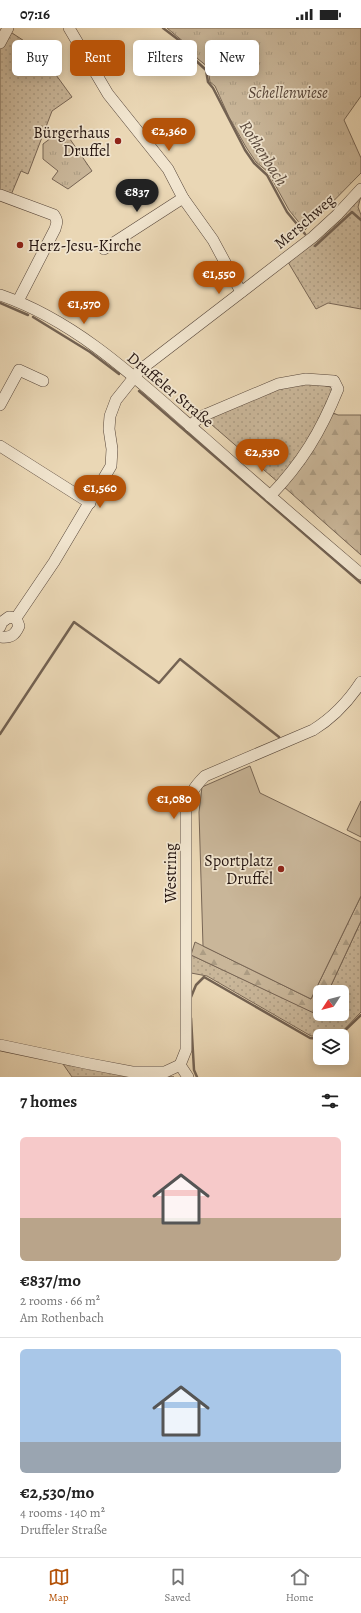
<!DOCTYPE html>
<html lang="en">
<head>
<meta charset="utf-8">
<style>
  body { margin:0; font-family:Alegreya,serif; background:#f6f6f6; color:#222; height:100vh; display:flex; flex-direction:column; font-size:15px; white-space:nowrap }
  * { box-sizing:border-box; margin:0 }
  p { font-size:13px; color:#767676 }
  .icon { flex:none; width:22px; height:22px; fill:none; stroke:currentColor; stroke-width:2; stroke-linecap:round; stroke-linejoin:round }
  .map { position:relative; height:1049px; overflow:hidden }
  .drawer { display:flex; flex-direction:column; background:#fff; flex:1 }
  .drawer>* { flex:none }
  .top-card { position:absolute; left:12px; top:12px; width:337px; height:36px; display:flex; gap:8px }
  .needle { width:26px; rotate:234deg }
  .fabs { position:absolute; left:313px; top:957px; display:grid; gap:8px }
  .fabs a { display:grid; place-items:center; width:36px; height:36px; border-radius:6px; background:#fff; box-shadow:0 2px 10px #0003; font-size:20px }
  .price { position:absolute; translate:-50% -34px; padding:0 9px; border-radius:14px; background:#b45309; color:#fff; font-size:13px; line-height:26px; filter:drop-shadow(0 1px 2px #0008) }
  .price::after { content:''; position:absolute; left:50%; top:24px; width:12px; height:9px; margin-left:-6px; background:inherit; clip-path:polygon(0 0,100% 0,50% 100%) }
  .price.active { background:#222; color:#fff }
  ul { padding:0; list-style:none }
  li { display:grid; align-content:center; gap:8px; height:212px; padding:0 20px }
  li+li { border-top:1px solid #e0e0e0 }
  li span { display:grid; place-items:center; height:124px; border-radius:6px; color:#555 }
  li>.icon { margin-inline-start:auto }
  span .icon { width:72px; height:72px; fill:#fffc; stroke-width:1 }
  li b { font-size:17px }
  h2 { display:flex; justify-content:space-between; align-items:center; height:48px; padding:0 20px; font-size:17px }
  .tag { padding:0 14px; border-radius:6px; background:#fff; box-shadow:0 2px 10px #0003; font-size:14px; line-height:36px }
  .tag.active { background:#b45309; color:#fff }
  .status { display:flex; justify-content:space-between; align-items:center; height:28px; padding:0 20px; background:#fff; direction:ltr }
  .status svg { height:11px; fill:currentColor }
  .dock { display:flex; justify-content:space-around; align-items:center; height:56px; border-top:1px solid #e0e0e0; background:#fff; font-size:11px; color:#767676 }
  .dock a { display:grid; justify-items:center; gap:2px }
  .dock .active { color:#b45309 }
  .map>svg:first-child { display:block }
  .grass { fill:url(#grass-dots); stroke:#786655 }
  .forest { fill:url(#forest-firs); stroke:#786655 }
  .park { fill:url(#park-tufts); stroke:#786655 }
  .pitch { fill:#c9b699; stroke:#786655 }
  .lines { fill:none; stroke-linecap:round; stroke-linejoin:round }
  .stream { stroke:#736252; stroke-width:2.5 }
  .minor-casing { stroke:#57463a; stroke-width:12 }
  .minor { stroke:#f1e5cf; stroke-width:11 }
  .poi-dot { fill:#8f2418; stroke:#f1e5cf; stroke-width:1.5 }
  .labels { text-anchor:middle; stroke-width:3.5; stroke-linejoin:round; paint-order:stroke }
  .park-label { font-size:16px; font-style:italic; fill:#57463a; stroke:#f1e5cf }
  .poi-label { font-size:16px; fill:#261611; stroke:#f1e5cf; text-anchor:end }
  .street-label { font-size:16px; fill:#261611; stroke:#f1e5cf }
  .water-label { font-size:17px; font-style:italic; fill:#5a493c; stroke:#f1e5cf }
</style>
</head>
<body>
<div class="status"><b>07:16</b><svg viewBox="0 0 49 12"><path d="M0 12V9h3v3zM5 12V6h3v6zM10 12V3h3v9zM15 12V0h3v12zM26 1h20v11H26zM47 4h2v5h-2z"/></svg></div>
<div class="map">
<svg width="361" height="1049" viewBox="0 0 361 1049">
  <defs>
    <pattern id="grass-dots" width="8" height="8" patternUnits="userSpaceOnUse"><rect width="8" height="8" fill="#c9b699"/><path d="M2 2h.1M6 6h.1" fill="none" stroke="#ac9c83" stroke-width="1.8" stroke-linecap="round"/></pattern>
    <pattern id="forest-firs" width="22" height="20" patternUnits="userSpaceOnUse"><rect width="22" height="20" fill="#c9b699"/><path d="M5 1l3.5 6h-7zM16 11l3.5 6h-7z" fill="#ac9c83"/></pattern>
    <pattern id="park-tufts" width="24" height="20" patternUnits="userSpaceOnUse"><rect width="24" height="20" fill="#c9b699"/><path d="M3 7l-1-3M5 7V3M7 7l1-3M15 17l-1-3M17 17v-4M19 17l1-3" fill="none" stroke="#ac9c83"/></pattern>
  </defs>
  <rect width="100%" height="100%" fill="#ead7b5"/>
  <filter id="stains"><feTurbulence type="fractalNoise" baseFrequency=".005" numOctaves="4"/><feColorMatrix values="0 0 0 0 .2 0 0 0 0 .09 0 0 0 0 .02 0 0 0 .5 -.17"/></filter>
  <radialGradient id="worn" r=".72"><stop offset=".6" stop-color="#630" stop-opacity="0"/><stop offset="1" stop-color="#630" stop-opacity=".3"/></radialGradient>
  <g class="grass">
    <polygon points="9,3 38,22 72,69 52,83 28,146 21,143 11,167 0,164 0,21"/>
    <path d="M361,168l-3,11 3,8v94l-33,-6 -12,6 -28,-47c26,-19 53,-40 73,-66z"/>
    <polygon points="306,352 334,360 327,383 279,455 204,390 270,361"/>
    <polygon points="361,893 361,984 338,1008 311,1008 207,948 191,945 191,927 317,986 320,981 320,986 342,986 342,964 328,964"/>
    <polygon points="63,1036 132,1048 174,1049 72,1049"/>
  </g>
  <g class="forest">
    <polygon points="331,384 338,387 361,387 361,527 283,458"/>
    <polygon points="361,868 361,893 328,964 320,964 320,981 318,987 191,927 195,914 311,971"/>
  </g>
  <g class="park">
    <polygon points="167,0 361,0 361,68 344,92 361,130 361,145 305,202 289,182 268,144 256,134 246,119 229,89 215,58 210,54 208,39 198,31 185,15"/>
    <polygon points="63,101 92,143 68,161 52,151 58,143 43,131 43,116"/>
  </g>
  <g class="pitch">
    <polygon points="250,738 260,765 361,814 361,868 311,971 203,918 199,784 202,759"/>
    <polygon points="361,773 361,809 347,802"/>
  </g>
  <g class="lines">
    <g class="stream">
      <polyline points="163,0 184,16 193,30 206,42 208,54 213,60 245,122 254,135 267,147 287,184 305,206"/>
      <polyline points="315,218 352,184 361,192"/>
      <polyline points="0,275 28,287"/>
      <polyline points="33,289 90,324 119,346"/>
      <polyline points="139,363 361,555"/>
      <polyline points="0,706 74,594 159,655 180,631 279,709"/>
      <polyline points="191,969 196,957 204,949 310,1010 320,1011"/>
      <polyline points="191,990 194,1042 197,1049"/>
      <polyline points="339,1008 361,987"/>
    </g>
    <defs>
      <g id="minor">
        <polyline points="69,0 108,66 168,141 183,170 213,212 241,264"/>
        <polyline points="0,15 8,0"/>
        <path d="M0,167l54,20c4,6 3,8 1,14l-37,72"/>
        <polyline points="104,221 183,170"/>
        <path d="M0,267c79,27 141,88 203,142 52,46 105,92 158,137"/>
        <polyline points="0,377 19,342 43,353"/>
        <path d="M190,398l10,-9 78,-33 28,-5 28,2 4,8c-17,42 -36,74 -68,107"/>
        <polyline points="0,418 90,475"/>
        <polyline points="16,590 54,534 111,438 112,421 109,401 110,388 116,372 140,342 313,209 337,187 361,161"/>
        <polyline points="0,599 2,594 9,589 16,590"/>
        <path d="M1,609c10,1 14,-2 18,-11l-3,-8"/>
        <path d="M0,1017l85,18 47,9h33l15,-7 6,-15v-239c4,-17 7,-23 19,-35l108,-46c21,-13 35,-28 48,-48"/>
        <polyline points="180,1037 188,1049"/>
      </g>
    </defs>
    <use href="#minor" class="minor-casing"/>
    <use href="#minor" class="minor"/>
  </g>
  <g class="poi-dot">
    <circle cx="118" cy="113" r="4"/>
    <circle cx="20" cy="217" r="4"/>
    <circle cx="281" cy="841" r="4"/>
  </g>
  <g class="labels">
    <g class="park-label">
      <text x="288" y="70">Schellenwiese</text>
    </g>
    <g class="poi-label">
      <text x="110" y="110">Bürgerhaus<tspan x="110" dy="18">Druffel</tspan></text>
      <text x="28" y="223" text-anchor="start">Herz-Jesu-Kirche</text>
      <text x="273" y="838">Sportplatz<tspan x="273" dy="18">Druffel</tspan></text>
    </g>
    <g class="street-label">
      <text transform="translate(304 193) rotate(-41)" y="6">Merschweg</text>
      <text transform="translate(171 361) rotate(40)" y="6">Druffeler Straße</text>
      <text transform="translate(170 845) rotate(-90)" y="6">Westring</text>
    </g>
    <g class="water-label">
      <text transform="translate(264 125) rotate(57)" y="6">Rothenbach</text>
    </g>
  </g>
  <rect width="100%" height="100%" filter="url(#stains)"/>
  <rect width="100%" height="100%" fill="url(#worn)"/>
</svg>
<div class="fabs">
<a><svg class="needle" viewBox="-14 -14 28 28"><path d="M0-13l5 13h-10z" fill="#e53935"/><path d="M0 13l5-13h-10z" fill="#767676"/></svg></a>
<a><svg class="icon" aria-label="layers" viewBox="0 0 24 24"><path d="M12 4l9 5-9 5-9-5zM3 14l9 5 9-5"/></svg></a>
</div>
<b class="price" style="left:169px;top:124px">€2,360</b>
<b class="price active" style="left:137px;top:185px">€837</b>
<b class="price" style="left:219px;top:267px">€1,550</b>
<b class="price" style="left:84px;top:297px">€1,570</b>
<b class="price" style="left:262px;top:445px">€2,530</b>
<b class="price" style="left:100px;top:481px">€1,560</b>
<b class="price" style="left:174px;top:792px">€1,080</b>
<div class="top-card">
<a class="tag">Buy</a>
<a class="tag active">Rent</a>
<a class="tag">Filters</a>
<a class="tag">New</a>
</div>
</div>
<section class="drawer">
<h2>7 homes<svg class="icon" aria-label="filters" viewBox="0 0 24 24"><path d="M4 7h16M4 17h16"/><circle cx="9" cy="7" r="2"/><circle cx="15" cy="17" r="2"/></svg></h2>
<ul>
<li><span style="background:linear-gradient(#f6c9c9 65%,#b9a48a 0)"><svg class="icon" aria-label="home" viewBox="0 0 24 24"><path d="M3 11l9-7 9 7M6 9v11h12V9"/></svg></span><div><b>€837/mo</b><p>2 rooms · 66 m²</p><p>Am Rothenbach</p></div></li>
<li><span style="background:linear-gradient(#a9c7e8 75%,#9aa5b1 0)"><svg class="icon" aria-label="home" viewBox="0 0 24 24"><path d="M3 11l9-7 9 7M6 9v11h12V9"/></svg></span><div><b>€2,530/mo</b><p>4 rooms · 140 m²</p><p>Druffeler Straße</p></div></li>
</ul>
</section>
<nav class="dock">
<a class="active"><svg class="icon" aria-label="map" viewBox="0 0 24 24"><path d="M3 6l6-2 6 2 6-2v14l-6 2-6-2-6 2zM9 4v14M15 6v14"/></svg>Map</a>
<a><svg class="icon" aria-label="saved" viewBox="0 0 24 24"><path d="M7 4h10v16l-5-4-5 4z"/></svg>Saved</a>
<a><svg class="icon" aria-label="home" viewBox="0 0 24 24"><path d="M3 11l9-7 9 7M6 9v11h12V9"/></svg>Home</a>
</nav>
</body>
</html>
